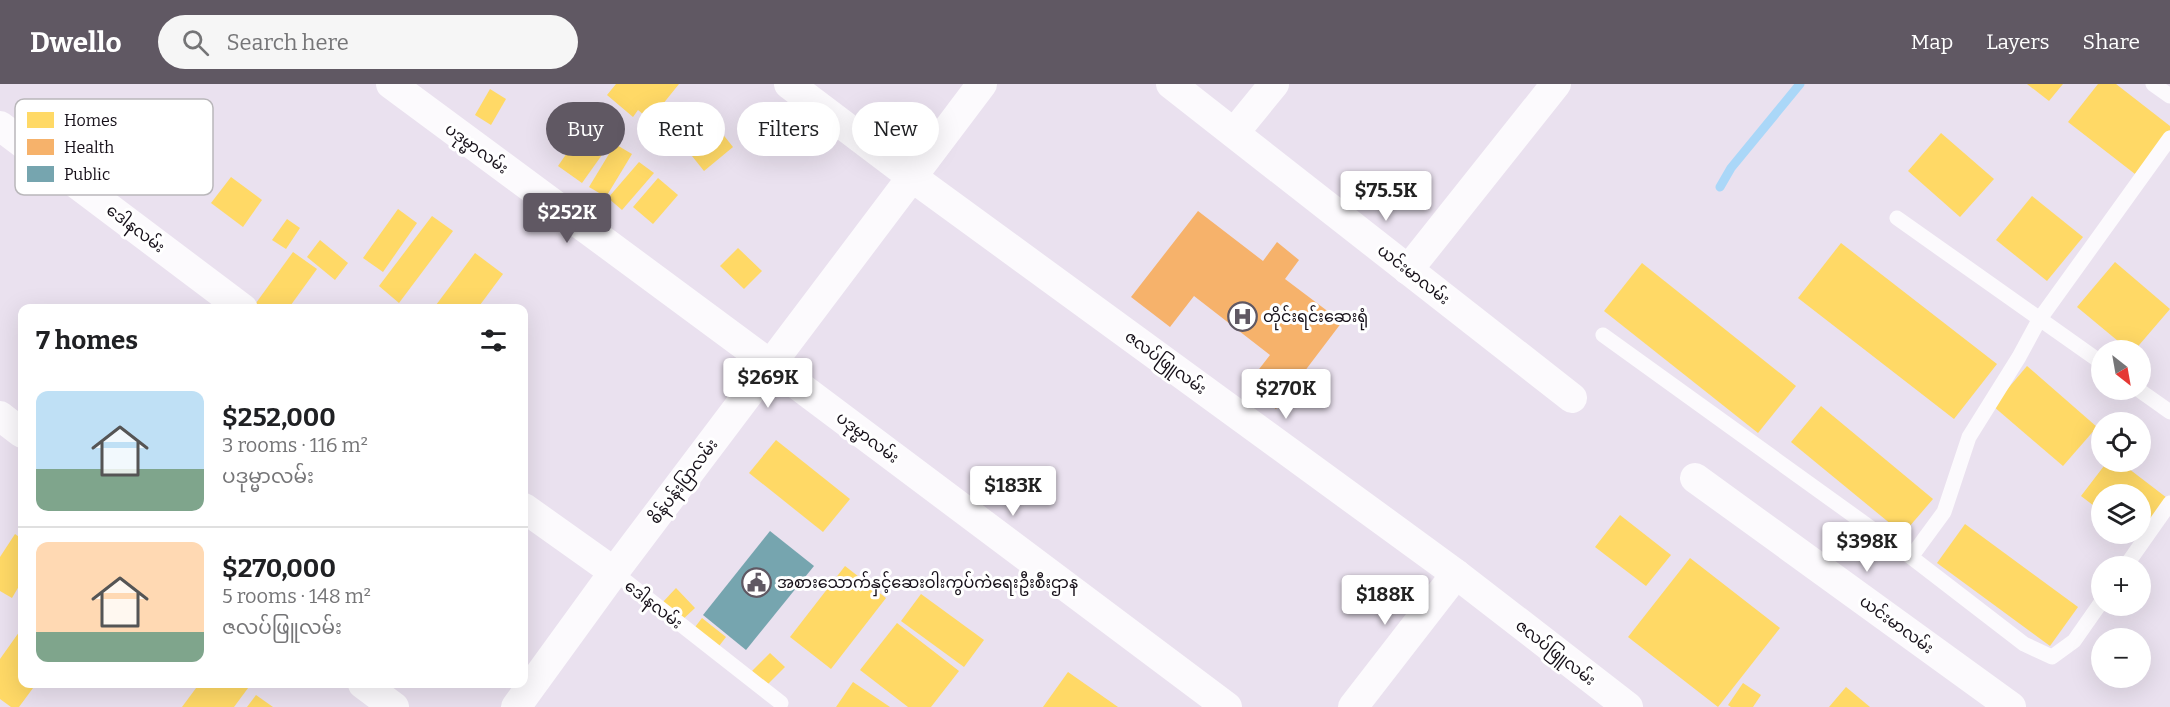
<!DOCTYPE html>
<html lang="en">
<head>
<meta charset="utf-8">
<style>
  body { margin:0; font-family:Bitter,"Noto Sans Myanmar",serif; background:#f6f6f6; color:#202124; height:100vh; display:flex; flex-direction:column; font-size:22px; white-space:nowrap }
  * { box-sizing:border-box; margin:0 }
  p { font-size:20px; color:#757577 }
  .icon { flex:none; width:33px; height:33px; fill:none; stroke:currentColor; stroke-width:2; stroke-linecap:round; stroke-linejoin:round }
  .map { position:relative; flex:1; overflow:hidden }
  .sheet { position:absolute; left:18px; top:220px; width:510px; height:384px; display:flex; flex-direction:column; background:#fff; border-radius:12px; box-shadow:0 6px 24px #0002 }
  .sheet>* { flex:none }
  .banner { position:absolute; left:546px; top:18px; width:570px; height:54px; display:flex; gap:12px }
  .needle { width:39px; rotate:149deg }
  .controls { position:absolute; left:2091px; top:256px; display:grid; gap:12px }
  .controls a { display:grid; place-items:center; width:60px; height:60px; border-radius:50%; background:#fff; box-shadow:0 6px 24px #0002; font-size:30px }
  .price { position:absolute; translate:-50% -51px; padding:0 14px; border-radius:6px; background:#fff; color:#222; font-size:20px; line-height:39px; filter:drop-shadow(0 2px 3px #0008) }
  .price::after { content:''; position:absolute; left:50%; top:36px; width:18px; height:14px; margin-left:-9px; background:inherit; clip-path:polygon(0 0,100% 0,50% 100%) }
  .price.current { background:#605863; color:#fff }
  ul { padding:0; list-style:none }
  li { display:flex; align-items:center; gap:18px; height:150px; padding:0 18px }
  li+li { border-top:2px solid #e0e0e0 }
  li span { display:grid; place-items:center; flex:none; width:168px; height:120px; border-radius:12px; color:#555 }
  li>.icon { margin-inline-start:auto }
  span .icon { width:72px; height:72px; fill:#fffc; stroke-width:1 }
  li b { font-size:26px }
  h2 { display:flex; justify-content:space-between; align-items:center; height:72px; padding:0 18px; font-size:26px }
  .chip { padding:0 21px; border-radius:27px; background:#fff; box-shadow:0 6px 24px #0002; font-size:21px; line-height:54px }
  .chip.current { background:#605863; color:#fff }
  header { display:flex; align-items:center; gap:36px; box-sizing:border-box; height:84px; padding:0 30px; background:#605863; color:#fff }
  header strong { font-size:28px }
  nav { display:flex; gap:33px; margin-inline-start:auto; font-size:21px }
  .search { width:420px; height:54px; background:#f6f6f6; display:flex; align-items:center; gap:15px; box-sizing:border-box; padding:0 21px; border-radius:33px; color:#757577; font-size:22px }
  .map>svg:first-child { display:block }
  .homes { fill:#ffd966 }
  .health { fill:#f6b26b }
  .public { fill:#76a5af }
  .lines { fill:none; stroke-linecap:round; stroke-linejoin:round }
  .stream { stroke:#aad7f8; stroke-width:9 }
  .lane { stroke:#fcfafd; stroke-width:15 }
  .street { stroke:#fcfafd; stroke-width:30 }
  .labels { text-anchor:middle; stroke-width:6; stroke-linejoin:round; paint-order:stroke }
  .street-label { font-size:16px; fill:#150f18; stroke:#fff }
  .poi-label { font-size:16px; fill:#150f18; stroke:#fff; text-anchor:start }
  .key { fill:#fff; stroke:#b9b7ba; stroke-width:1.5 }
  .key-label { font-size:16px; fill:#150f18 }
</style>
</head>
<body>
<header>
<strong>Dwello</strong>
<div class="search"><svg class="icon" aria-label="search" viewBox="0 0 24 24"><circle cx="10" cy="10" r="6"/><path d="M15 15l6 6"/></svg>Search here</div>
<nav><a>Map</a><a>Layers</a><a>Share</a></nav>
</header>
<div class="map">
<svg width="2170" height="623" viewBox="0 0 2170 623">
  <rect width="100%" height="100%" fill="#eae1ef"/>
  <g class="homes">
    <polygon points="616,0 679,0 650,36 638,26 633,33 607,11"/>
    <polygon points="2027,0 2063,0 2049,17"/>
    <polygon points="2098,0 2116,0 2170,42 2170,46 2135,90 2068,38"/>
    <polygon points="490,5 506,15 491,41 475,31"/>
    <polygon points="589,37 614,54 582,99 558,82"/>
    <polygon points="717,43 733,63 704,87 688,67"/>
    <polygon points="1941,49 1994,95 1960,133 1908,87"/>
    <polygon points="615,60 632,70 606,113 589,103"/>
    <polygon points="639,78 654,89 622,126 608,114"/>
    <polygon points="231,93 262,116 243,143 211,119"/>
    <polygon points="658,94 678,111 653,140 633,123"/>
    <polygon points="2032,112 2083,153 2047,197 1996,156"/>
    <polygon points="398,125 417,139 383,188 363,174"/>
    <polygon points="432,132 453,147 399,219 379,202"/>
    <polygon points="287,135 300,144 286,165 272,156"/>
    <polygon points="320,156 348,179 335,196 307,173"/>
    <polygon points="1841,159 1997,280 1954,335 1798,214"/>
    <polygon points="738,164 762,187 744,205 720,182"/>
    <polygon points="293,168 317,185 288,225 264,225 256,219"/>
    <polygon points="475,169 503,190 477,225 433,225"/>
    <polygon points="2115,178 2170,225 2134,267 2130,267 2077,223"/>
    <polygon points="1642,179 1796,302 1758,349 1604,227"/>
    <polygon points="2027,282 2097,343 2063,382 1993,322"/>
    <polygon points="1821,322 1933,415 1903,450 1791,358"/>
    <polygon points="776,356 850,415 823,448 749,389"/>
    <polygon points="2107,378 2120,378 2167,414 2140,449 2140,411 2102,411 2102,428 2081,412"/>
    <polygon points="1620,431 1671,471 1646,502 1595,463"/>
    <polygon points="1965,440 2078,523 2050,562 1937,479"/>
    <polygon points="15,450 22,455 22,497 12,514 0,507 0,473"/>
    <polygon points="1690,474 1780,544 1718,623 1628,553"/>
    <polygon points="845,482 886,514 831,585 790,553"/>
    <polygon points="676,504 695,524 680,538 662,519"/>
    <polygon points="921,510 984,556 964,583 901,537"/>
    <polygon points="702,534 726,553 716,566 692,547"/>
    <polygon points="897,539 959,587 931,623 908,623 860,586"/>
    <polygon points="22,544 22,600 36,600 19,623 11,623 0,615 0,575"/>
    <polygon points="770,569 785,583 767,601 752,587"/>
    <polygon points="1068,588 1118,623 1043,623"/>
    <polygon points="853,598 890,623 836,623"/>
    <polygon points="1743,599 1761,611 1753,623 1731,623 1728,621"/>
    <polygon points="199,600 251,600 234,623 182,623"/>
    <polygon points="1846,603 1870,623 1829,623"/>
    <polygon points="256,611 273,623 247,623"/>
  </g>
  <polygon class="health" points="1198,127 1263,177 1277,158 1299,176 1285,195 1342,238 1276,325 1246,302 1270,271 1194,212 1170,243 1131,213"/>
  <polygon class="public" points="770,447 814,482 746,566 703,531"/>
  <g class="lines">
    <polyline class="stream" points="1720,103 1731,84 1800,0"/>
    <g class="lane">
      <polyline points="2153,0 2170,12"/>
      <polyline points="1897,134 2102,279"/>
      <polyline points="1603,251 1911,473"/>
      <polyline points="2139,306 2170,328"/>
      <polyline points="2125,483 2170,419"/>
      <polyline points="614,488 781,619"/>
      <polyline points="2102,517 2074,557 2052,573 2024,560 1911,473 1944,428 1969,353 2019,273 2039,236 2170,54"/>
    </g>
    <g class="street">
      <polyline points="391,0 771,281 1227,623"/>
      <polyline points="789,0 912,93 1456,490 1628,623"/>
      <polyline points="1171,0 1572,314"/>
      <polyline points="0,42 243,225"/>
      <polyline points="1234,49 1274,0"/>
      <polyline points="1408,186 1556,0"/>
      <polyline points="0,332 22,349"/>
      <polyline points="1695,394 2011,623"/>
      <polyline points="524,424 614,488"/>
      <polyline points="363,600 394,623"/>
      <polyline points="516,623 614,488 982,0"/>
      <polyline points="1353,623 1456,490"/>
    </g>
  </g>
  <defs>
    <symbol id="hospital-ring" viewBox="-11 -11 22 22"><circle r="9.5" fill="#fff" stroke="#605863" stroke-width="1.5"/><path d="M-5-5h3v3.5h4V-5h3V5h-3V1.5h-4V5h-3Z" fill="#605863"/></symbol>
    <symbol id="civic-ring" viewBox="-11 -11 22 22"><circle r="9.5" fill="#fff" stroke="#605863" stroke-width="1.5"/><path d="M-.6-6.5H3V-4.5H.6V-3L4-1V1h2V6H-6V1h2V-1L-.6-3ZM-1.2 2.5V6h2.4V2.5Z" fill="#605863"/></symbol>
  </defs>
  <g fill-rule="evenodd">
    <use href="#hospital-ring" x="1226" y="216" width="33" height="33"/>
    <use href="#civic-ring" x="740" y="482" width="33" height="33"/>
  </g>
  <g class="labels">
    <g class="street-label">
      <text transform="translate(477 64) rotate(36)" y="6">ပဒုမ္မာလမ်း</text>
      <text transform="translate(136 144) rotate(37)" y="6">ဒေါနလမ်း</text>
      <text transform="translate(1414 190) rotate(38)" y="6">ယင်းမာလမ်း</text>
      <text transform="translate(1166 278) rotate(36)" y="6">ဇလပ်ဖြူလမ်း</text>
      <text transform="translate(868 353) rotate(37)" y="6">ပဒုမ္မာလမ်း</text>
      <text transform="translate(683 397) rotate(-53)" y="6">စိန်ပန်းပြာလမ်း</text>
      <text transform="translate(654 520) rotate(38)" y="6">ဒေါနလမ်း</text>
      <text transform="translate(1897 540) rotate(36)" y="6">ယင်းမာလမ်း</text>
      <text transform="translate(1556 568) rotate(38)" y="6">ဇလပ်ဖြူလမ်း</text>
    </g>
    <g class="poi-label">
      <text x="1263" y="238">တိုင်းရင်းဆေးရုံ</text>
      <text x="777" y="504">အစားသောက်နှင့်ဆေးဝါးကွပ်ကဲရေးဦးစီးဌာန</text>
    </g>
  </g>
  <rect x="15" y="15" width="198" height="96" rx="9" class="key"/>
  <rect x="27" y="28" width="27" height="16" fill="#ffd966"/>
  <rect x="27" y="55" width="27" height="16" fill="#f6b26b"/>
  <rect x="27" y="82" width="27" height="16" fill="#76a5af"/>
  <g class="key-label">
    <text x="64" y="42">Homes</text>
    <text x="64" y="69">Health</text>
    <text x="64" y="96">Public</text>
  </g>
</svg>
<div class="controls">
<a><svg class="needle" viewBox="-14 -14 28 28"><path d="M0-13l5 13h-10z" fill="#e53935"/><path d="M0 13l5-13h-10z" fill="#757577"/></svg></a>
<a><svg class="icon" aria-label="locate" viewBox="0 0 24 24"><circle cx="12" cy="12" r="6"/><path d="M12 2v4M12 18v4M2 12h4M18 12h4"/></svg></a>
<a><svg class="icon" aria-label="layers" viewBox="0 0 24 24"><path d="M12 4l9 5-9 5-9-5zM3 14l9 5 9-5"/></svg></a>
<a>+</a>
<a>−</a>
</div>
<b class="price" style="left:1386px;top:138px">$75.5K</b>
<b class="price current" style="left:567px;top:160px">$252K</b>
<b class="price" style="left:768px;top:325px">$269K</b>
<b class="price" style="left:1286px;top:336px">$270K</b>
<b class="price" style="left:1013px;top:433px">$183K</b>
<b class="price" style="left:1867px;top:489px">$398K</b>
<b class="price" style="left:1385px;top:542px">$188K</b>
<div class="banner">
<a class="chip current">Buy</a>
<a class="chip">Rent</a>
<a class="chip">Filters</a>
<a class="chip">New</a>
</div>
<section class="sheet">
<h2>7 homes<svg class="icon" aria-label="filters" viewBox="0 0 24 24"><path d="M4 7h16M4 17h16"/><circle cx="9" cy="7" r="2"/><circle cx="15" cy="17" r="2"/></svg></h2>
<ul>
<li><span style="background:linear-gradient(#bfe0f5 65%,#7fa58c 0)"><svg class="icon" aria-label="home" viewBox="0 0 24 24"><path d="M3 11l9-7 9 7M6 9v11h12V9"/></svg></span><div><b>$252,000</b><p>3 rooms · 116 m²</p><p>ပဒုမ္မာလမ်း</p></div></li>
<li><span style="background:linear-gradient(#ffd9b3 75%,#7fa58c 0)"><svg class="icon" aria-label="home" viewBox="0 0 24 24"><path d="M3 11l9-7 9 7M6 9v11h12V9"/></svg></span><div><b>$270,000</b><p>5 rooms · 148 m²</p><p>ဇလပ်ဖြူလမ်း</p></div></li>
</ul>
</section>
</div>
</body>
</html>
